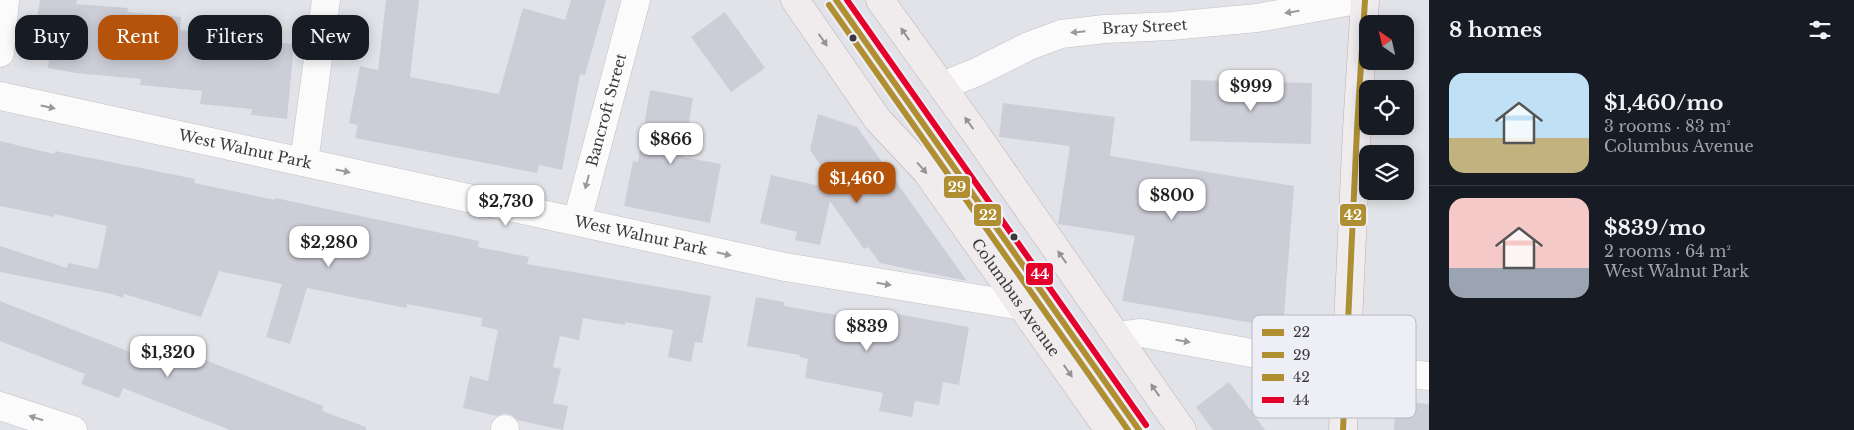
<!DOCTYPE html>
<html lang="en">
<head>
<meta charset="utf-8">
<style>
  body { margin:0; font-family:"Libre Baskerville",serif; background:#242831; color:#f1f3f6; height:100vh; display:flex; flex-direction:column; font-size:19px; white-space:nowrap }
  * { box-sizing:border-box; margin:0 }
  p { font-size:16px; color:#9ea1a6 }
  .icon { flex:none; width:28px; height:28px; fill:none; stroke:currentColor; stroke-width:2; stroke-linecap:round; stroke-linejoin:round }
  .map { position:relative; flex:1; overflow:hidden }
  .sheet { display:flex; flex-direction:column; background:#171b24; width:425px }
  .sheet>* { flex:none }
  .hud { position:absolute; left:15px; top:15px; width:475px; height:45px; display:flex; gap:10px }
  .needle { width:32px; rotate:326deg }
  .controls { position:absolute; left:1359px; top:15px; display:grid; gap:10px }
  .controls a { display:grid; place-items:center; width:55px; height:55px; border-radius:10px; background:#171b24; box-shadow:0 2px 12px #0003; font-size:25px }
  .price { position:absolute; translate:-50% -42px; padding:0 11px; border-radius:10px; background:#fff; color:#222; font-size:16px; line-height:32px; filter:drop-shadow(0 1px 2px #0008) }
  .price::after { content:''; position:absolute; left:50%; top:30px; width:15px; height:11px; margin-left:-8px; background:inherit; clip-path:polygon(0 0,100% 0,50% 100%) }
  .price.on { background:#b45309; color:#fff }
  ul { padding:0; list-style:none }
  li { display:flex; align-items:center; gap:15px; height:125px; padding:0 20px }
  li+li { border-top:1px solid #363941 }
  li span { display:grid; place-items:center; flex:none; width:140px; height:100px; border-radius:15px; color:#555 }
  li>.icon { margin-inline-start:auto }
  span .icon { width:60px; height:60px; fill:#fffc; stroke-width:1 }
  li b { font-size:21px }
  h2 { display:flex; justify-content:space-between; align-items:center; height:60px; padding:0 20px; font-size:21px }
  .pill { padding:0 18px; border-radius:15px; background:#171b24; box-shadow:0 2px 12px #0003; font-size:18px; line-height:45px }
  .pill.on { background:#b45309; color:#fff }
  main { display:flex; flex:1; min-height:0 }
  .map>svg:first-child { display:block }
  .building { fill:#cdcdd8 }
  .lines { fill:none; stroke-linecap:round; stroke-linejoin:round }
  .service-casing { stroke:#c1c1c5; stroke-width:18 }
  .minor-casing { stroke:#c1c1c5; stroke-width:29 }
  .primary-casing { stroke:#bab0b4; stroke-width:29 }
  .service { stroke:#fbfbfc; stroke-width:16 }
  .minor { stroke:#fbfbfc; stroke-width:28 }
  .primary { stroke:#f0ebec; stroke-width:28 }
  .bus-1-casing { stroke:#eeeef7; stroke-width:10 }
  .bus-2-casing { stroke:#eeeef7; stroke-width:10 }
  .bus-3-casing { stroke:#eeeef7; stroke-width:10 }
  .bus-4-casing { stroke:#eeeef7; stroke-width:10 }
  .bus-1 { stroke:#b08f33; stroke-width:6 }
  .bus-2 { stroke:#b08f33; stroke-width:6 }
  .bus-3 { stroke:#b08f33; stroke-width:6 }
  .bus-4 { stroke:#e4002b; stroke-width:6 }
  .oneway { fill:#9a9a9c }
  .oneway2 { fill:#959294 }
  .bus-dot { fill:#3a3a3d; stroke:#eeeef7; stroke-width:2 }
  .labels { text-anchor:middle; stroke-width:5; stroke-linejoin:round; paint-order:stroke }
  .street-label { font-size:15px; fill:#3a3a3d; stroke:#eeeef7 }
  .key { fill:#eeeef7; stroke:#b8b8bf; stroke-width:1 }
  .key-label { font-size:14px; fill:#3a3a3d }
  .line-badge { stroke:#eeeef7; stroke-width:2 }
  .badge-label { font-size:14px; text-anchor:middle; font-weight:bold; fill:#fff }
</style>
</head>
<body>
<main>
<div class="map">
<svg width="1429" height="430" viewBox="0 0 1429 430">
  <rect width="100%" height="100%" fill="#e2e3e8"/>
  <g class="building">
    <polygon points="40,0 77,0 76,4 128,8 127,12 181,17 180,30 242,36 242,39 294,44 287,119 251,115 252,109 200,104 202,91 140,85 141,79 76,73 48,68 49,59 31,55"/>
    <polygon points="386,0 419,0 410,77 499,94 523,8 565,20 571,0 606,0 585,75 580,74 562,170 539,165 537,173 355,138 358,125 349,123 360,66 378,70"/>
    <polygon points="725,12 765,68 731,92 691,37"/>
    <polygon points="1191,80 1312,83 1311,144 1190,141"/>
    <polygon points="650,90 693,98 683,157 721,164 710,223 624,206 633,161 638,162"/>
    <polygon points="1003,103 1115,117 1110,156 1294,186 1283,328 1122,301 1135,236 1058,224 1070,146 999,137"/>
    <polygon points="818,114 857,127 967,281 880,263 868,247 864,249 830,201 820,245 795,240 797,232 760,223 771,175 838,190 810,150"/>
    <polygon points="0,141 54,154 55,151 156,171 195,179 194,183 275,200 275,198 479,241 478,247 529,257 527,264 711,296 702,343 695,342 691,362 668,357 673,330 625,322 625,325 583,318 579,340 560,336 553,367 561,369 553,403 568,406 563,430 517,420 512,415 505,413 497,416 463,408 470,376 488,381 498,330 481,326 482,318 407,304 406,308 307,288 290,344 266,337 282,284 219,271 201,317 124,294 123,298 112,294 0,272 0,246 67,268 68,263 98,269 107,226 55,214 54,217 0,206"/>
    <polygon points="756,297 784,302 784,306 895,325 897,314 969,327 959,385 943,382 939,405 915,401 912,417 879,411 883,393 805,378 808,359 799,357 800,355 747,346"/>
    <polygon points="0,301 148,359 154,340 323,406 322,411 366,427 366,430 230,430 123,388 119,398 81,384 85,374 0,341"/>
    <polygon points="1229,382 1249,408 1265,430 1213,430 1196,407"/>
    <polygon points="1396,401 1429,404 1429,430 1394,430"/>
  </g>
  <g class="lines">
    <defs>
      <polyline id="service" points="836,0 1139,430"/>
      <g id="minor">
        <polyline points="0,53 5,0"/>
        <path id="s1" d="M942,86l35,-14 52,-26 32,-12 44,-5 66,-3 86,-8 100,-18"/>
        <path id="s2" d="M0,96l785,171 237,39"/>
        <polyline points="304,162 326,0"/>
        <path id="s3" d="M577,221l59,-221"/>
        <polyline points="1117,336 1141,333 1301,362 1429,376"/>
        <polyline points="0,406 73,430"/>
        <polyline points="505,430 505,429"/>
      </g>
      <g id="primary">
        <path id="s4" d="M795,0l83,120 48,51 183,259"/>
        <polyline points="880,0 974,131 1182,430"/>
        <polyline points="1343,430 1357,129 1365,0"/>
      </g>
    </defs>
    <use href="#service" class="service-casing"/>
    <use href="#minor" class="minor-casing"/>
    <use href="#primary" class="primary-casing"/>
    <use href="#service" class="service"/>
    <use href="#minor" class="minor"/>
    <use href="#primary" class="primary"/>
    <defs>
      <polyline id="bus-1" points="836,0 1139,430"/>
      <polyline id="bus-2" points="829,5 1128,430"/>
      <polyline id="bus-3" points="1343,430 1357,129 1365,0"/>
      <polyline id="bus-4" points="847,0 1146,425"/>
    </defs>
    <use href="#bus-1" class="bus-1-casing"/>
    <use href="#bus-2" class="bus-2-casing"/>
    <use href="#bus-3" class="bus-3-casing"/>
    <use href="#bus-4" class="bus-4-casing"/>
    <use href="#bus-1" class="bus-1"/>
    <use href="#bus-2" class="bus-2"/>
    <use href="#bus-3" class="bus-3"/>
    <use href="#bus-4" class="bus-4"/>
  </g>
  <defs><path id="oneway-solid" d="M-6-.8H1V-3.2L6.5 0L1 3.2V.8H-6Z" transform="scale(1.25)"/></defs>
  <g class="oneway">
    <use href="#oneway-solid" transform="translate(1292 12) rotate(171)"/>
    <use href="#oneway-solid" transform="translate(1078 32) rotate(174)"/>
    <use href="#oneway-solid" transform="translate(48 107) rotate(12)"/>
    <use href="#oneway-solid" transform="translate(343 171) rotate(12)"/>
    <use href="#oneway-solid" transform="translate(587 182) rotate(105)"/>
    <use href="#oneway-solid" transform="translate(724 254) rotate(13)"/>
    <use href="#oneway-solid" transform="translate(884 284) rotate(9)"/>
    <use href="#oneway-solid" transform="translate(1183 341) rotate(10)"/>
    <use href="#oneway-solid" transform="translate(36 418) rotate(-162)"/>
  </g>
  <g class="oneway2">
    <use href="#oneway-solid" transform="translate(905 34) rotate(-125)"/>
    <use href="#oneway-solid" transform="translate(823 40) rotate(55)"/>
    <use href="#oneway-solid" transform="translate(969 123) rotate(-126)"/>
    <use href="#oneway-solid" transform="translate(922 168) rotate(49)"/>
    <use href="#oneway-solid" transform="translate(1062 257) rotate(-125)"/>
    <use href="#oneway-solid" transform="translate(1068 371) rotate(55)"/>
    <use href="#oneway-solid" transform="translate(1155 390) rotate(-125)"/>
  </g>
  <g class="bus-dot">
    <circle cx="853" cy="38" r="4.5"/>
    <circle cx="1014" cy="237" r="4.5"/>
  </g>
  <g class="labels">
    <g class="street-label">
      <text dy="5" stroke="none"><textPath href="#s1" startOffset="214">Bray Street</textPath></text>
      <text dy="5" stroke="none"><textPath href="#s3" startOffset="115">Bancroft Street</textPath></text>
      <text dy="5" stroke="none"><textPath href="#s2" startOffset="251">West Walnut Park</textPath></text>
      <text dy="5" stroke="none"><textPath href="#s2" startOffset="656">West Walnut Park</textPath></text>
      <text dy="5" stroke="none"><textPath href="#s4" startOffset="371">Columbus Avenue</textPath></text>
    </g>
  </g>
  <rect x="1252" y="315" width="164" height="103" rx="8" class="key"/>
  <rect x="1262" y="329" width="22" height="7" fill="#b08f33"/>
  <rect x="1262" y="352" width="22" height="6" fill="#b08f33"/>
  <rect x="1262" y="374" width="22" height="7" fill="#b08f33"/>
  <rect x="1262" y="397" width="22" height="6" fill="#e4002b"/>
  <g class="key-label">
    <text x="1293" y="337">22</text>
    <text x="1293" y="360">29</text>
    <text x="1293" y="382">42</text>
    <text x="1293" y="405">44</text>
  </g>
  <g class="line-badge">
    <rect x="943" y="175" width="28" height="24" rx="5" fill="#b08f33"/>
    <rect x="1339" y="203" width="28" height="24" rx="5" fill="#b08f33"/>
    <rect x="973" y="203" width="29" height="24" rx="5" fill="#b08f33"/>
    <rect x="1025" y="262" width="29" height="24" rx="5" fill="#e4002b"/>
  </g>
  <g class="badge-label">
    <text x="957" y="192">29</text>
    <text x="1353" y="220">42</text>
    <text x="988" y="220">22</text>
    <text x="1040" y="279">44</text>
  </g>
</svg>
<div class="controls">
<a><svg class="needle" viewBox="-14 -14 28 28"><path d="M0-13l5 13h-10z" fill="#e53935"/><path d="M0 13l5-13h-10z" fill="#9ea1a6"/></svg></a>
<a><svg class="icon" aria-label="locate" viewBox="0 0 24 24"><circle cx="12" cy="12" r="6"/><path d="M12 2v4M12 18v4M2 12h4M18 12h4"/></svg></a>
<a><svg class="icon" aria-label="layers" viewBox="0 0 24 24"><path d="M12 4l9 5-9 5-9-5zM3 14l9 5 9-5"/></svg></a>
</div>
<b class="price" style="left:1251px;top:112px">$999</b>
<b class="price" style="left:671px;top:165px">$866</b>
<b class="price on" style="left:857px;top:204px">$1,460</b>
<b class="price" style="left:1172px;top:221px">$800</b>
<b class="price" style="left:506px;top:227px">$2,730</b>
<b class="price" style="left:329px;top:268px">$2,280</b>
<b class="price" style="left:867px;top:352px">$839</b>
<b class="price" style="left:168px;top:378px">$1,320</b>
<div class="hud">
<a class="pill">Buy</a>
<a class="pill on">Rent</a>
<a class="pill">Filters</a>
<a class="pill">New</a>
</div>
</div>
<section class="sheet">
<h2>8 homes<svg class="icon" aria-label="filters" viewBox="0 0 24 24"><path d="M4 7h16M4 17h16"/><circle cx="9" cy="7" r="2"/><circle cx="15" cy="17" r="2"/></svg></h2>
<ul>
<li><span style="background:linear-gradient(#bfe0f5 65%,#c2b280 0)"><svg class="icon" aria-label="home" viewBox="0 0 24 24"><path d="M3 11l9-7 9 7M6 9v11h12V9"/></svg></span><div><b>$1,460/mo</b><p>3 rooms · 83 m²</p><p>Columbus Avenue</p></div></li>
<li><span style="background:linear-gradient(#f6c9c9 70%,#9aa5b1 0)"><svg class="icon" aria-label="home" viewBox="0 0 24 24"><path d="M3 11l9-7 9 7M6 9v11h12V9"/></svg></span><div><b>$839/mo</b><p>2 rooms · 64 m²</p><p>West Walnut Park</p></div></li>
</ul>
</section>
</main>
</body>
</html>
